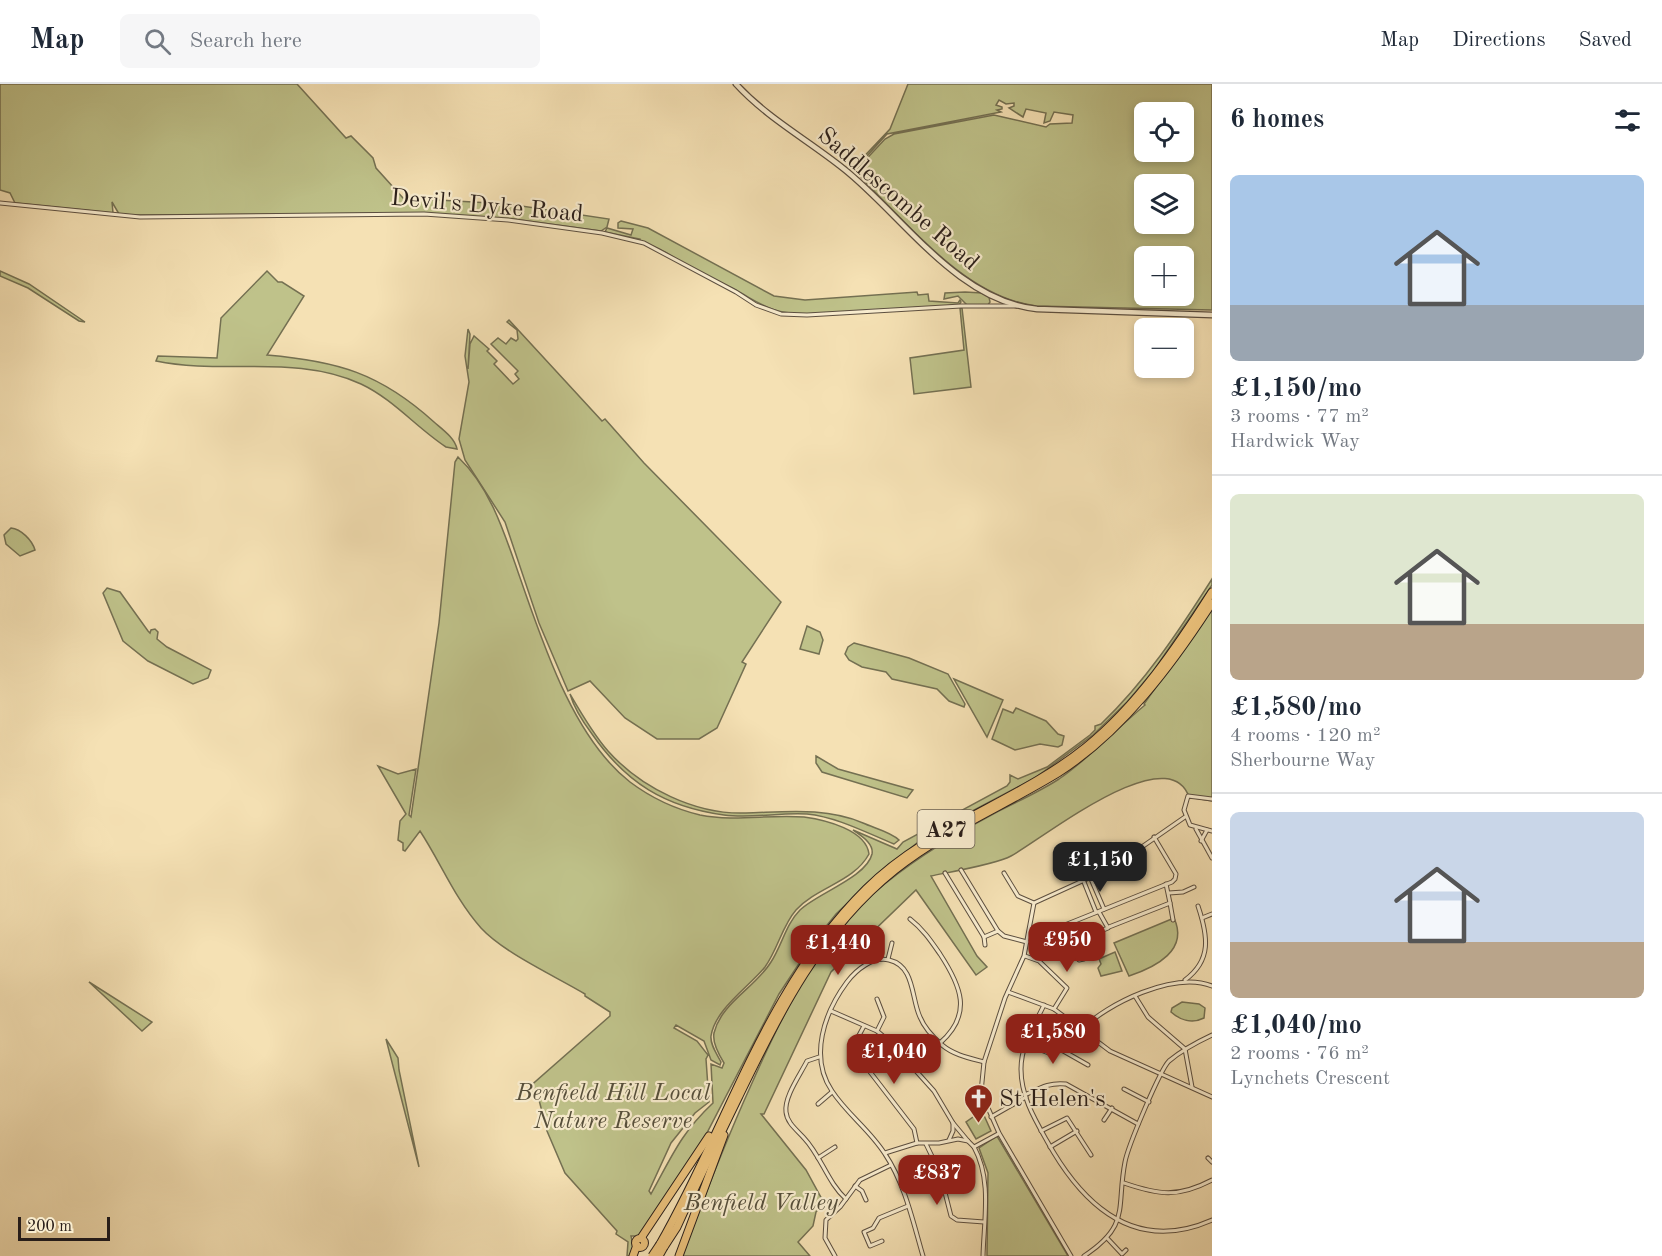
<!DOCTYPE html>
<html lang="en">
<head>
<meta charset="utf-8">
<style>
  body { margin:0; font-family:"Old Standard TT",serif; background:#f6f6f7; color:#1f2937; height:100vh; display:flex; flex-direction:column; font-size:22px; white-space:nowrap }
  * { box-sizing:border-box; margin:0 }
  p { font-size:20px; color:#747a83 }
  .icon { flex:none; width:33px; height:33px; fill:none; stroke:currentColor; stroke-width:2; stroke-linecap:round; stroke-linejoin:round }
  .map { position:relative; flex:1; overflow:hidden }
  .drawer { display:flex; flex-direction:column; background:#fff; width:450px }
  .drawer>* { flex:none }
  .controls { position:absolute; left:1134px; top:18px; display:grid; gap:12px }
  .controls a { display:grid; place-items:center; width:60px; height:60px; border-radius:9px; background:#fff; box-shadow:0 3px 9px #0003; font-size:30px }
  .scale { position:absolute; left:18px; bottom:15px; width:92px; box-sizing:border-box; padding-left:6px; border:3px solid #291e19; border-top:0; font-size:16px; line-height:21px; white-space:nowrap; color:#291e19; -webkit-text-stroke:4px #f8ecce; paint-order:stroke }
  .price { position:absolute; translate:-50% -51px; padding:0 14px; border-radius:12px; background:#8f2418; color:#fff; font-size:20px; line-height:39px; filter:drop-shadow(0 2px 3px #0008) }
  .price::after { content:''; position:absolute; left:50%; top:36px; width:18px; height:14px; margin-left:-9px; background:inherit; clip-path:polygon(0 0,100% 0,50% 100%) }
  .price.current { background:#222; color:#fff }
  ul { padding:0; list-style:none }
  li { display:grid; align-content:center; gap:12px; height:318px; padding:0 18px }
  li+li { border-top:2px solid #e0e1e3 }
  li span { display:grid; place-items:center; height:186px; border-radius:9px; color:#555 }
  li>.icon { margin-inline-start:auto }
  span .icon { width:108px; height:108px; fill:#fffc; stroke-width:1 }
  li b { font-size:26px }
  h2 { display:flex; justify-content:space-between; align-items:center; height:72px; padding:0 18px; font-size:26px }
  header { display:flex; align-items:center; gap:36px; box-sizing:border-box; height:84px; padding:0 30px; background:#fff; border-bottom:2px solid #e0e1e3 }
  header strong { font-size:28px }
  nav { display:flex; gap:33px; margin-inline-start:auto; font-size:21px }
  .search { width:420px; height:54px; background:#f6f6f7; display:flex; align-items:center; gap:15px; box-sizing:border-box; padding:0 21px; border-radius:9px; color:#747a83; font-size:22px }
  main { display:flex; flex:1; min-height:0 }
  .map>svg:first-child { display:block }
  .green { fill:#bfc28a; stroke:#747052; stroke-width:1.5; fill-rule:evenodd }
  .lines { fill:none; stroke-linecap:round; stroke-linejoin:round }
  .minor-casing { stroke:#5c4f40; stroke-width:5 }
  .tertiary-casing { stroke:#5c4f40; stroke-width:7 }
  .trunk-casing { stroke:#291e19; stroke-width:9 }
  .minor { stroke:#f8ecce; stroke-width:3 }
  .tertiary { stroke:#f8ecce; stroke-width:4.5 }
  .trunk { stroke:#eac07a; stroke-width:7 }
  .trunk-bridge-casing { stroke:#291e19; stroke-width:9; stroke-linecap:butt }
  .trunk-bridge { stroke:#eac07a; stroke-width:7 }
  .labels { text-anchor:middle; stroke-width:4.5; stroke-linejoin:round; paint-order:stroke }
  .shield { fill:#f8ecce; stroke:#675c4f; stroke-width:1.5 }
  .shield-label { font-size:22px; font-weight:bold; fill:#291e19 }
  .street-label { font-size:24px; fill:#291e19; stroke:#f8ecce }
  .park-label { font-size:24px; font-style:italic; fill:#564f3b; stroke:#f8ecce }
  .poi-label { font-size:24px; fill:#291e19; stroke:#f8ecce; text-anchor:start }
</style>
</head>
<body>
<header>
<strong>Map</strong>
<div class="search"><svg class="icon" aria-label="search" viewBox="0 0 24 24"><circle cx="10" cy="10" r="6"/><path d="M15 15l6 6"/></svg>Search here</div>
<nav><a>Map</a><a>Directions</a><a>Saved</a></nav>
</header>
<main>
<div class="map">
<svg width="1212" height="1172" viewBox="0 0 1212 1172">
  <rect width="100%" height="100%" fill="#f5e1b4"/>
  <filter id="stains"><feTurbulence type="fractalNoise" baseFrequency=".00333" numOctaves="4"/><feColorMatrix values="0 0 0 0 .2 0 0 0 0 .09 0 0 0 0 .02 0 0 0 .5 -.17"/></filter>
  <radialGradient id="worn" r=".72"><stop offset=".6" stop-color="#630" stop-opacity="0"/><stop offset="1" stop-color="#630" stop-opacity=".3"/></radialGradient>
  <g class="green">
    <polygon points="0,0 297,0 346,54 351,52 373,74 376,84 403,114 508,120 609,135 607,143 601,147 513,135 423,129 133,131 119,130 112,118 113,129 15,119 10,109 0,106"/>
    <path d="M908,0h304v226l-176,-4c-69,-9 -123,-77 -170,-123l-9,-11 1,-4 27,-29 9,-5 100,-19 52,12 4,-3 22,-1 1,-8 -19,-3 -4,9 -6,2 2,-10 -20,-4 -3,8 -14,-9 5,-2v-3l-8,1 -7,-4 -3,5 6,2v2l-5,1 4,2 -114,22 -31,34 -2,-1 36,-38zM1144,28h40v40h-40zM1144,100h40v40h-40zM1144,172h40v40h-40z"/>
    <path d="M621,137l27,7 126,68 31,4 112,-8 1,3 10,-1 1,7 29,2 2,-3 1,2 -2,3 -153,9c-36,0 -44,-10 -74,-26 -13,-7 -28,-13 -42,-21 -16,-9 -31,-21 -50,-25v-3l-35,-7 2,-4 24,7 2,-6 -15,-1v-5z"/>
    <polygon points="0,187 29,200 85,238 79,237 28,204 0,192"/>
    <path d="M267,187l11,11h4l22,14 -37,59c70,6 113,18 167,67 8,7 21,16 23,27l-11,-2c-29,-19 -53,-48 -85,-63 -65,-30 -138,-9 -205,-23l2,-5 59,2 4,-40z"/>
    <polygon points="965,208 982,209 989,213 990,218 988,221 967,221 958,212 944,215 945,209"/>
    <polygon points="960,224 962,224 971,303 914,310 910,274 964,266"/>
    <polygon points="509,236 602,337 605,335 644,379 781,518 742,578 746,580 717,644 699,655 657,655 625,634 590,597 568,607 539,539 505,438 465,376 459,355 469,298 465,272 468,245 470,250 468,285 470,260 474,252 489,265 487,267 497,277 494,280 513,300 519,295 515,290 518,287 491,260 498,254 506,260 511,254 516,257 518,255 517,246 507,238"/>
    <path d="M458,373c32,30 46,75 60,115 24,68 54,165 112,210 20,15 45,27 70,33 35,7 69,-1 104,2 22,3 62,13 65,37 -15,28 -52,33 -73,56 -14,16 -18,39 -31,57 -16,20 -50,42 -54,69 -1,9 6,18 10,26l-1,3 -9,-5 -7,-19 -28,-16 -2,3 23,13 11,14 -2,4 3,43 -14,11 -24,30 -22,48 2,3c21,-38 30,-61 62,-91l-2,-39 11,4 2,-5c-5,-8 -12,-20 -10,-30 7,-30 42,-46 57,-71 11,-17 15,-38 29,-52 16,-16 67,-33 72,-56 2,-11 -11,-18 -19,-24l44,19 6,-7 104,-56 3,-4v-7l8,4 29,-12 43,-32 5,-5v-4l6,-2c44,-42 78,-93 111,-145v6l-58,85 -27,32 -34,33 -58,43 -108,57 -51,41 -40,38 -24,30 -33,50 -82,158 -53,79 -6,5h-7l3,13 -3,7h-4l1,-14 -12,-8 1,-3 -52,-58 -18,-42 -9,-35 -11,-7 83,-73v-4l-25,-16v-2c-30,-18 -81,-41 -104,-66 -26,-29 -40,-65 -61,-97l-15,20 -2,-1v-7l-5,-3 2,-19 6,-7 -28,-48 20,8 18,-5 -7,46 2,2 28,-194 16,-161z"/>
    <path d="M11,444c10,1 21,12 24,22l-15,6 -14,-12 -2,-9z"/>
    <polygon points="107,504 120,508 148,547 150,549 151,546 155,545 158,548 157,555 167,563 211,586 208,594 193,600 148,577 123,557 103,509"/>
    <path d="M1212,524v193l-23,-4c-21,-60 -148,43 -178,59 -14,8 -61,16 -80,20l46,80 10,11 -11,8 -60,-85 -85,82 -67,142h-3l45,56 18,33 -8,9 -3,14 -15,16 12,14h-128c22,-59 44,-116 70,-173 30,-68 65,-140 122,-190 36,-32 78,-57 121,-80 21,-11 44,-21 64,-34 32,-22 57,-50 86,-74l-1,-1z"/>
    <polygon points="807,542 820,548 823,556 819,570 800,565"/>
    <polygon points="854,559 909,574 948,590 965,620 964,623 949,617 937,605 892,595 886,588 862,583 849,576 845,570 848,563"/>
    <polygon points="954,595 1003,616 987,653"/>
    <path d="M570,610c11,19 23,40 38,57 33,37 88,64 138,62 40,-1 79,-6 117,10 11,5 28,9 36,17l-5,4c-27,-11 -57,-27 -87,-30 -27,-2 -55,5 -83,1 -59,-8 -98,-32 -132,-81 -9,-12 -18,-26 -22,-40z"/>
    <polygon points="1016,624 1046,637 1058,650 1064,652 1062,661 1058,663 1040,660 1015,666 992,655 1003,625 1013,629"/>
    <polygon points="816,672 838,685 913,706 907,714 822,688 816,679"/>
    <path d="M1174,834c15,32 -18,49 -45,58l-15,-33z"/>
    <polygon points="1115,868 1122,887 1101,892 1098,884 1101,880 1099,875"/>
    <polygon points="89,898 152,938 142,947"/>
    <path d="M1182,918l17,2 6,4 -1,10c-12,6 -24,2 -33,-6l1,-4z"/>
    <polygon points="386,955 398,974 399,986 419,1083"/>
    <polygon points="982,1027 991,1047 976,1055 966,1038"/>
    <polygon points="997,1052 1068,1172 987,1172 988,1089 979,1064"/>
  </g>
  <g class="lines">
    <defs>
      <g id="minor">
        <polyline points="0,119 140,133 424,130 508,136 602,149 644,159 736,208 756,221 781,230 807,231 961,222 1017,222"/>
        <polyline points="1212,715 1188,712 1184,726 1190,741 1212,747"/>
        <polyline points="1196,745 1212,774"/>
        <polyline points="1201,757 1207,746"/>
        <polyline points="961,786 998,847 1004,852 1027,858"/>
        <polyline points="945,789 984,853 998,847"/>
        <polyline points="1004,789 1018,812 1034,819"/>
        <polyline points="1091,795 1104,825"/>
        <polyline points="1084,798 1096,828"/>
        <polyline points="1169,809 1183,808 1194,803"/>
        <polyline points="1170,819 1173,836"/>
        <polyline points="1202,834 1212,830"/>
        <path d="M910,835c13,10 21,22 30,35 21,32 33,60 0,89"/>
        <polyline points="1109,843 1170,819 1166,800"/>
        <polyline points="1050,847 1064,862 1108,844 1099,828"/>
        <polyline points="1029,848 1050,847 1172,798 1175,795 1176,790 1154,753"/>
        <polyline points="984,853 985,861"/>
        <polyline points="1064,862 1079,876 1084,875"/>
        <polyline points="1025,872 1039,877 1067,904 1054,925"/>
        <polyline points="888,875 892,859"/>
        <path d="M1185,896c27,-20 23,-44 13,-74"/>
        <polyline points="1008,908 1054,925 1110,967 1212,1013"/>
        <polyline points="1135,912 1148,933 1185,965 1192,1003"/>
        <path d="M1044,921c-10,21 -23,40 -23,64 0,27 13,49 26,72 36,65 88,113 165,79"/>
        <polyline points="831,927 877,947 890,958 934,1007 953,1039 968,1057"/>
        <polyline points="864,942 857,955 857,971 914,1045 917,1059"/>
        <polyline points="877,947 884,933 877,915"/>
        <path d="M1080,947c27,-28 95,-60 132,-45"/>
        <polyline points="1025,960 1054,971 1058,964 1088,981"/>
        <path d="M819,973l-12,4c-7,14 -23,36 -21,51 1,11 11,18 18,26 17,18 24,45 42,61"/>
        <polyline points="1124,1005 1149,1018"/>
        <path d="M1025,1011c15,-7 25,-13 41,-11l72,40"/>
        <polyline points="818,1020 832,1008"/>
        <polyline points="991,1033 1026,1013"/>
        <polyline points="1104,1036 1112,1024"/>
        <polyline points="1041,1047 1067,1034 1091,1071"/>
        <polyline points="949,1056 953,1047 953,1039"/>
        <polyline points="926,1060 940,1089 951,1132 957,1136 984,1138"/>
        <path d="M974,1063c18,33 10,72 9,109"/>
        <polyline points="1050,1063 1077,1047"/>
        <polyline points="885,1069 917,1059 939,1059 958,1055 968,1057 974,1063 998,1050"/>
        <polyline points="818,1074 835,1063"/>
        <polyline points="1208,1074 1212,1078"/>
        <path d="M1124,1099c35,12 54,15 88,-3"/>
        <polyline points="855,1102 862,1107 866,1116"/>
        <polyline points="1107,1154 1122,1170 1126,1166"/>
        <polyline points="882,1157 870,1162 864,1148 873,1144 879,1134 908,1122"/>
        <polyline points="835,1172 825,1154 826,1136 840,1123 860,1096 891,1081"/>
        <path d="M923,1172c-10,-34 -18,-72 -38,-102 -15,-24 -38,-40 -53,-63 -23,-34 -8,-78 15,-109 9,-12 26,-26 42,-22 26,6 22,38 31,57 4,10 14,21 22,28 12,10 27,13 42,17"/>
        <polyline points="1071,1172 999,1049 981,1008 984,978 1005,914 1024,872 1034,819 1113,783 1185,733"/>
        <path d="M1084,1172c47,-31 32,-48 41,-94 3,-16 35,-92 44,-101 13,-11 28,-19 43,-26"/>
      </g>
      <path id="tertiary" d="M736,0c31,34 72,56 108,85 58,46 113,132 193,140l175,6"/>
      <g id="trunk">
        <polyline points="641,1154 709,1052"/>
        <circle cx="640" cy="1159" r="4.5"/>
        <path d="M660,1160c69,-120 105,-255 206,-355 63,-63 152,-87 220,-142 51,-41 91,-100 126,-155"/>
        <path d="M664,1163l13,-20c20,-44 41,-88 62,-131 41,-84 81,-166 156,-226 49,-39 109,-64 163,-97 64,-41 114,-108 154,-170"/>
        <polyline points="633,1172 637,1161"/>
        <polyline points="679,1172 724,1051"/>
      </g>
    </defs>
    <use href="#minor" class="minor-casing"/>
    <use href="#tertiary" class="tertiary-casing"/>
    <use href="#trunk" class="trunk-casing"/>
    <use href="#minor" class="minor"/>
    <use href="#tertiary" class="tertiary"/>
    <use href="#trunk" class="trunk"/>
    <defs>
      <g id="trunk-bridge">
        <polyline points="652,1172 660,1160"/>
        <polyline points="659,1172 664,1163"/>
      </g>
    </defs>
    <use href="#trunk-bridge" class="trunk-bridge-casing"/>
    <use href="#trunk-bridge" class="trunk-bridge"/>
  </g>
  <defs>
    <symbol id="church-pin" viewBox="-11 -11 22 30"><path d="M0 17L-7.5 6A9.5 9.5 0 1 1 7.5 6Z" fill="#8f2418" stroke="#f8ecce"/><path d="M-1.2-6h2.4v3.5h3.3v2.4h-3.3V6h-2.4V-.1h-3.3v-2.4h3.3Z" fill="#fff"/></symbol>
  </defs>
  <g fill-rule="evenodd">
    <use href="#church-pin" x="962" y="998" width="33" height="45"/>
  </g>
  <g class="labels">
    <rect class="shield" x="917.5" y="726" width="57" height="38" rx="4.5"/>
    <g class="shield-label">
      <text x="946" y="753">A27</text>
    </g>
    <g class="street-label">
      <text transform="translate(899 114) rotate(41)" y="8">Saddlescombe Road</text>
      <text transform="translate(487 121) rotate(5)" y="8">Devil's Dyke Road</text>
    </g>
    <g class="park-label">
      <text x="613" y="1016">Benfield Hill Local<tspan x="613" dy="28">Nature Reserve</tspan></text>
      <text x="761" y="1126">Benfield Valley</text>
    </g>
    <g class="poi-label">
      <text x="999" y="1022">St Helen's</text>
    </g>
  </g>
  <rect width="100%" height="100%" filter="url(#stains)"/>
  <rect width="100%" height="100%" fill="url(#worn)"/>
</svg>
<div class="controls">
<a><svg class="icon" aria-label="locate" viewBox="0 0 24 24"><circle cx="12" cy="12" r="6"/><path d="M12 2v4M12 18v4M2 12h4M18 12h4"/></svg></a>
<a><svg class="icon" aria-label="layers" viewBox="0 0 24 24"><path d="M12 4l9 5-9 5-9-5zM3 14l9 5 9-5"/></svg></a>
<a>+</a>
<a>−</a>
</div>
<div class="scale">200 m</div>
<b class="price current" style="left:1100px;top:809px">£1,150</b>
<b class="price" style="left:1067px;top:889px">£950</b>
<b class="price" style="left:838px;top:892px">£1,440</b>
<b class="price" style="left:1053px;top:981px">£1,580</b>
<b class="price" style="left:894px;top:1001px">£1,040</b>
<b class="price" style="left:937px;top:1122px">£837</b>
</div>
<section class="drawer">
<h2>6 homes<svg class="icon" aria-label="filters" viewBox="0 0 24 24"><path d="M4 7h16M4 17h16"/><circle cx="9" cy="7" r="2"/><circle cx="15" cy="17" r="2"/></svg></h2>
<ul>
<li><span style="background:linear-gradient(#a9c7e8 70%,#9aa5b1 0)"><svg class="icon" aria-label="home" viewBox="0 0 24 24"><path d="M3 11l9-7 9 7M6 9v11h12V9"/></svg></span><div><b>£1,150/mo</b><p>3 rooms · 77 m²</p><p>Hardwick Way</p></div></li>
<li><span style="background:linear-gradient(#dfe7d0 70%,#b9a48a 0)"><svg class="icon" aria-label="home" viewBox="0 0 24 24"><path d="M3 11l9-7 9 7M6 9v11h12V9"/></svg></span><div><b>£1,580/mo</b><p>4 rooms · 120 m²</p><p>Sherbourne Way</p></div></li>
<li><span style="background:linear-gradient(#c9d6e8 70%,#b9a48a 0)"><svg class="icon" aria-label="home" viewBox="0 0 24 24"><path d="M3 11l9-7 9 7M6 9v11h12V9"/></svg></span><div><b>£1,040/mo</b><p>2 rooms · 76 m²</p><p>Lynchets Crescent</p></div></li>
</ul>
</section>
</main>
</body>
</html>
